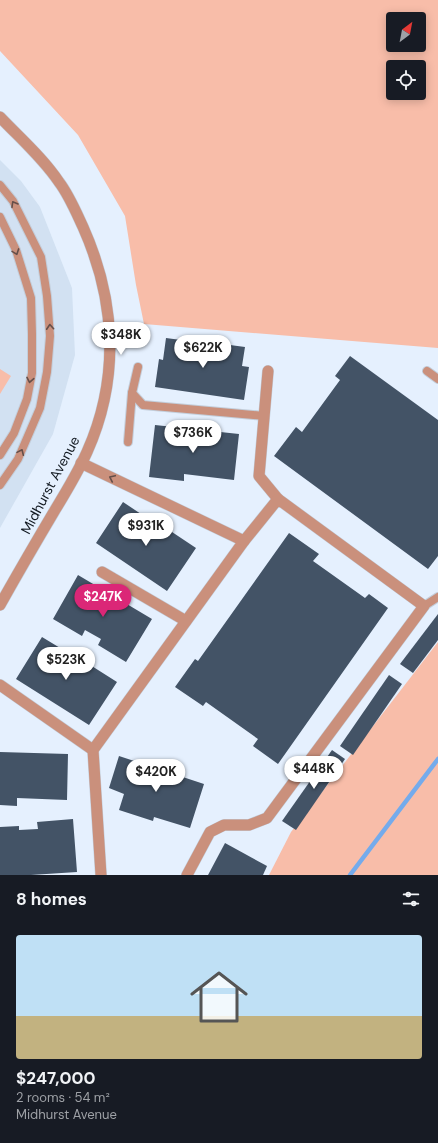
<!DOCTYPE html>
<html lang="en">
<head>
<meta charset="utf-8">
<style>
  body { margin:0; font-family:"DM Sans",sans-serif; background:#20242c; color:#f1f3f6; height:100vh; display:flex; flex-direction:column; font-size:15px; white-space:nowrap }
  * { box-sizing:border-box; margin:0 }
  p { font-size:13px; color:#9ea1a6 }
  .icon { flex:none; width:22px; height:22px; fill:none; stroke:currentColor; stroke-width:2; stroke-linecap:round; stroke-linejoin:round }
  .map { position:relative; height:875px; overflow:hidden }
  .panel { display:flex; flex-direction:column; background:#171b24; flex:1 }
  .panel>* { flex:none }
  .needle { width:26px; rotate:32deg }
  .fabs { position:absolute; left:386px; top:12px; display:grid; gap:8px }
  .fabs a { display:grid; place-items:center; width:40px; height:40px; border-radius:4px; background:#171b24; box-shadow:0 2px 10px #0003; font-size:20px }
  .price { position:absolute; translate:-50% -34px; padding:0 9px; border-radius:14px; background:#fff; color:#222; font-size:13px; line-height:26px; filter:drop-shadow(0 1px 2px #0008) }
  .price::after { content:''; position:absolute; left:50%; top:24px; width:12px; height:9px; margin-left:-6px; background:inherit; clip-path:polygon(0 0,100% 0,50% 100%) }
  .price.current { background:#db2777; color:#fff }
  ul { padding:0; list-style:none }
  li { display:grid; align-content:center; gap:8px; height:212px; padding:0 16px }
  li+li { border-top:1px solid #363941 }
  li span { display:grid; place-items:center; height:124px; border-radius:4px; color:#555 }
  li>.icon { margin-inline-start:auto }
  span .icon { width:72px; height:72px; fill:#fffc; stroke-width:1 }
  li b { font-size:17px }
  h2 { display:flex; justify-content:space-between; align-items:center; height:48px; padding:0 16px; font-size:17px }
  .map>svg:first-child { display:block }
  .built { fill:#d2e1f2 }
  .green { fill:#f8bda9; fill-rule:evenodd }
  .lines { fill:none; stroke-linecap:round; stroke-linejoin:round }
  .stream { stroke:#74abec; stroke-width:4.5 }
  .building { fill:#435366 }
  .service-casing { stroke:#c3cedb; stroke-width:10 }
  .minor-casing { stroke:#c3cedb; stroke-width:12 }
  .service { stroke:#ca907c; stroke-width:8 }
  .minor { stroke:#ca907c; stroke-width:11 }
  .oneway { stroke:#654f4a }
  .labels { text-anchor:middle; stroke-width:4; stroke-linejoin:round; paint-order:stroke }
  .street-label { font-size:14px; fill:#121921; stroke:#e5f0fe }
</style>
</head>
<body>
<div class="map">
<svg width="438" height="875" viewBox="0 0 438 875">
  <rect width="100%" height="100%" fill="#e5f0fe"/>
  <polygon class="built" points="0,160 21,181 40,207 72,288 75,355 53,434 0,528"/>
  <g class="green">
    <path d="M0,0h438v348l-294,-24 -8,-39 -11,-69 -47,-81 -78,-84zM393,19h26v26h-26zM393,67h26v26h-26z"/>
    <polygon points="0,369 11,376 0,394"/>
    <polygon points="438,642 438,875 269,875 291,832"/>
  </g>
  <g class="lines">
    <polyline class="stream" points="350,875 438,759"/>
  </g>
  <g class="building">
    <polygon points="166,338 196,342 195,347 214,350 215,343 245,347 242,366 249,367 244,400 155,387 159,359 163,360"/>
    <polygon points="350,356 438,420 438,556 428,569 274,456 296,427 302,432 340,380 335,376"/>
    <polygon points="155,425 239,434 234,480 184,474 184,481 149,477"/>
    <polygon points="123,502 150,520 148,524 163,534 166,528 196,548 167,591 96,543"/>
    <polygon points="289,533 319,554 313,561 365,598 369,594 388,608 278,764 253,746 258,739 206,702 203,706 175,687 195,659 198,661"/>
    <polygon points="78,575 152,619 126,662 98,645 101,639 85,630 82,636 53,619"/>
    <polygon points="438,614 438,640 413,673 400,664"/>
    <polygon points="42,637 70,654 68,658 84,669 87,663 117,682 89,725 16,679"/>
    <polygon points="389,675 402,684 353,755 340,746"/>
    <polygon points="332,750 345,759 296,830 282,821"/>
    <polygon points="0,752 68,754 67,800 17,798 17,806 0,805"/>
    <polygon points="119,756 204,784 190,828 154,817 153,821 119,810 124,794 109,788"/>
    <polygon points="73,819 77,872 31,875 0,875 0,827 19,826 19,830 38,829 37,822"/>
    <polygon points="225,843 267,866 263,875 208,875"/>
  </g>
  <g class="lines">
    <defs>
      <g id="service">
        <polyline points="0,185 13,201 41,257 47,296 50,336 47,372 40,408 18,459 0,485"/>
        <polyline points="0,217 16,250 31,298 32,334 32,373 27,399 14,433 0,455"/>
        <polyline points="138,367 132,393 143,405 265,416"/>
        <polyline points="427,371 438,379"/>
        <polyline points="128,442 132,393"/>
        <polyline points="424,606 438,597"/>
      </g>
      <g id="minor">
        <path d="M0,117c20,21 43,41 59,65 10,13 17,30 24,45 33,74 37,151 4,225 -9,20 -21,40 -32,58 -19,32 -37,63 -55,95"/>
        <polyline points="268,371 259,476 278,499"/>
        <polyline points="81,463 244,541 93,750 101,875"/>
        <polyline points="102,572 186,621"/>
        <polyline points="0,685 93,750"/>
        <polyline points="187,875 210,832 224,825 249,825 267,818 424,606 278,499 244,541"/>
      </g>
    </defs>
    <use href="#service" class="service-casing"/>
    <use href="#minor" class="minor-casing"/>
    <use href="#service" class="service"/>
    <use href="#minor" class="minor"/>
  </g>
  <defs><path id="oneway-chevron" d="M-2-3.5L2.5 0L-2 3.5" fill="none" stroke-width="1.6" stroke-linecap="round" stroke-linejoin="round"/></defs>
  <g class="oneway">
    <use href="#oneway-chevron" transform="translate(14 204) rotate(-120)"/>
    <use href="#oneway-chevron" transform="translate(16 252) rotate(70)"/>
    <use href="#oneway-chevron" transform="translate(50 327) rotate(-94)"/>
    <use href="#oneway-chevron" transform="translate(30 380) rotate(101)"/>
    <use href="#oneway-chevron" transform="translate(21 452) rotate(-66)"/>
    <use href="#oneway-chevron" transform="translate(112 478) rotate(-155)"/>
  </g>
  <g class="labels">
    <g class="street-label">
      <text transform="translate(50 485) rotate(-62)" y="5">Midhurst Avenue</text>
    </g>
  </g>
</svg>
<div class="fabs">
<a><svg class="needle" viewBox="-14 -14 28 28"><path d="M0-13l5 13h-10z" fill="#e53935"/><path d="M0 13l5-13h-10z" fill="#9ea1a6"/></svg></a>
<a><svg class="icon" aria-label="locate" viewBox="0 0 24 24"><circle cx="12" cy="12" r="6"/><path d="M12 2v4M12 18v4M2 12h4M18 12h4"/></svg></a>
</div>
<b class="price" style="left:121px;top:356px">$348K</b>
<b class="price" style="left:203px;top:369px">$622K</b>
<b class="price" style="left:193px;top:454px">$736K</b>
<b class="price" style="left:146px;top:547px">$931K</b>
<b class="price current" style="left:103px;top:618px">$247K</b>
<b class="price" style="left:66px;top:681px">$523K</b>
<b class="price" style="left:314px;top:790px">$448K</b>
<b class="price" style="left:156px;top:793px">$420K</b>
</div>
<section class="panel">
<h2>8 homes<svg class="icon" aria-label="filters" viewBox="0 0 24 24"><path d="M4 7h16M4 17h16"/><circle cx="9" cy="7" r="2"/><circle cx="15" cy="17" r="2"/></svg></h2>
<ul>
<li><span style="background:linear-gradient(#bfe0f5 65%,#c2b280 0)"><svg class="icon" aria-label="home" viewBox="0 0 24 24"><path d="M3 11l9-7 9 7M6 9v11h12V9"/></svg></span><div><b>$247,000</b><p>2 rooms · 54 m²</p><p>Midhurst Avenue</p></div></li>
</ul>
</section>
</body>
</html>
